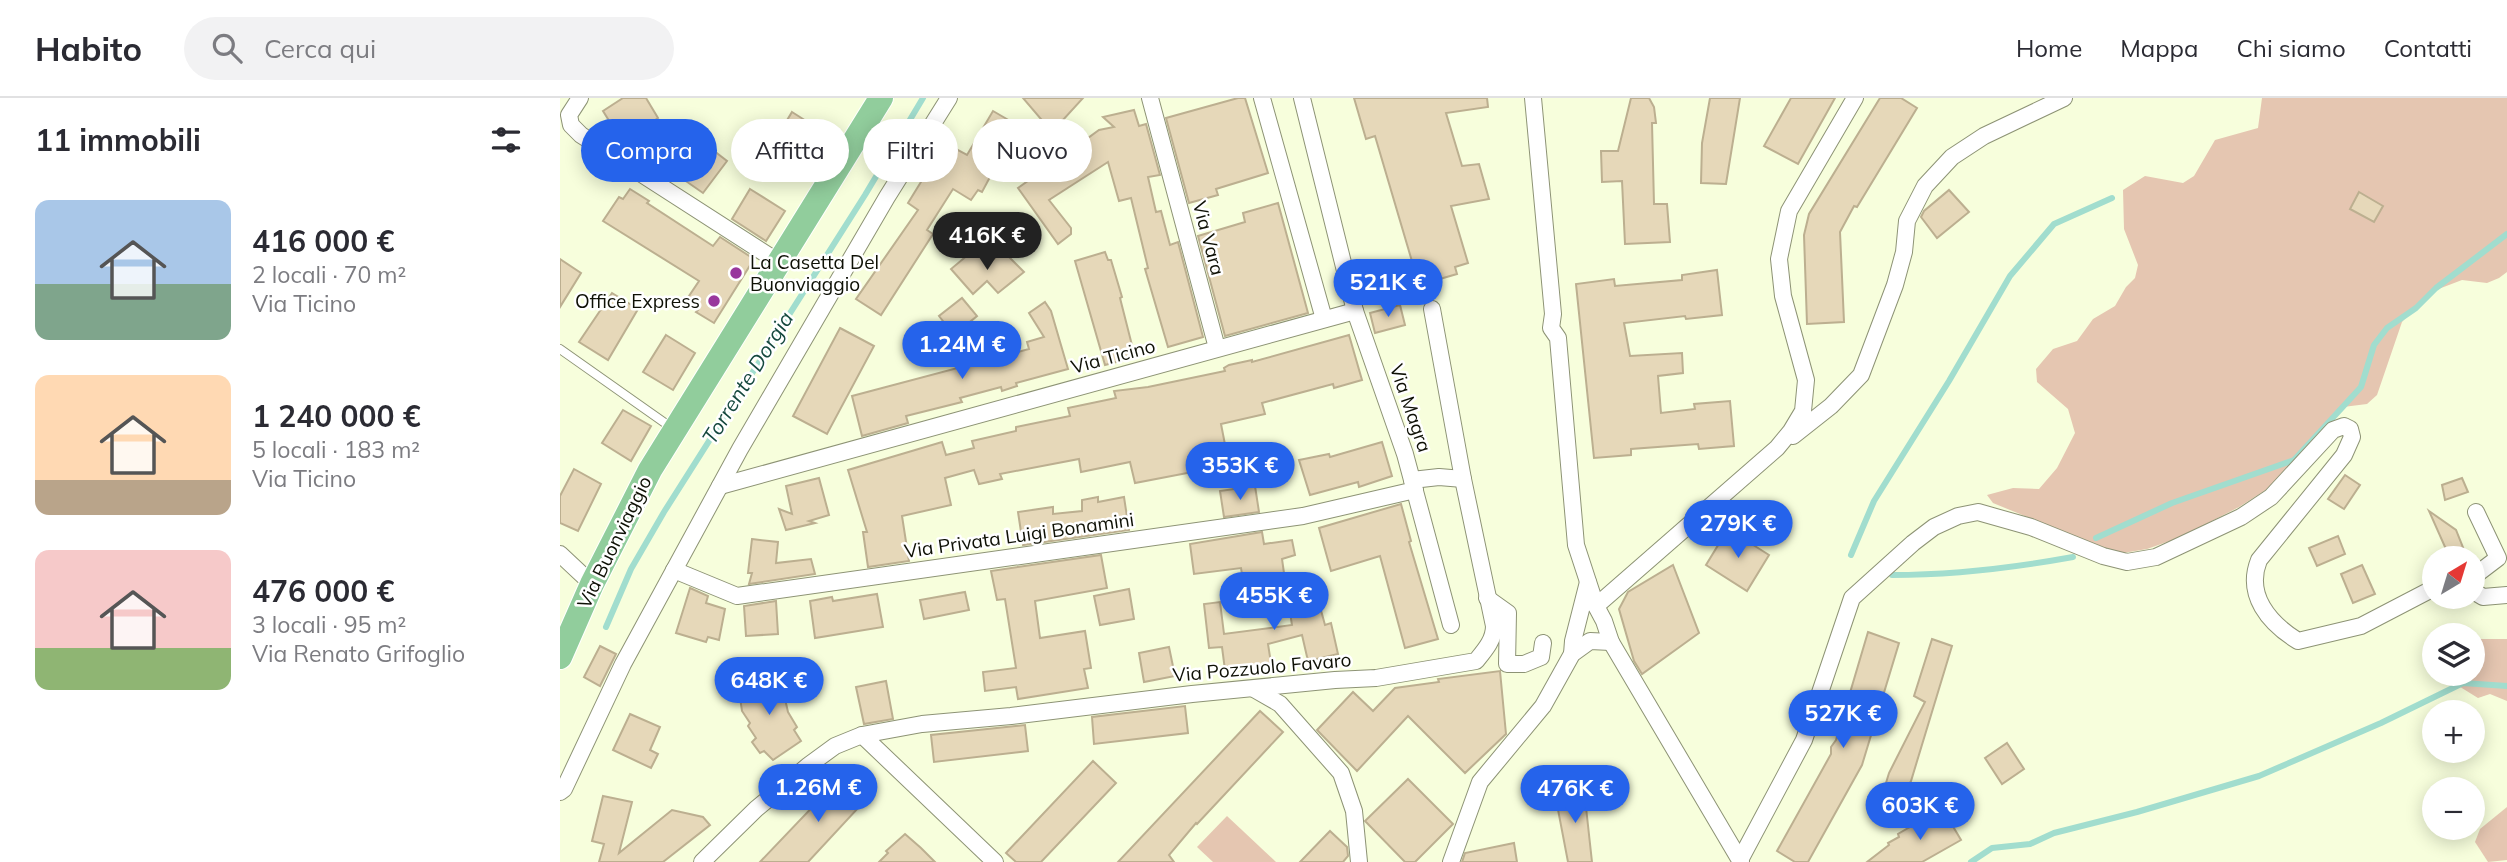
<!DOCTYPE html>
<html lang="it">
<head>
<meta charset="utf-8">
<style>
  body { margin:0; font-family:Mulish,sans-serif; background:#f2f2f3; color:#2b2b33; height:100vh; display:flex; flex-direction:column; font-size:26px; white-space:nowrap }
  * { box-sizing:border-box; margin:0 }
  p { font-size:23px; color:#7c7c81 }
  .icon { flex:none; width:38px; height:38px; fill:none; stroke:currentColor; stroke-width:2; stroke-linecap:round; stroke-linejoin:round }
  .map { position:relative; flex:1; overflow:hidden }
  .drawer { display:flex; flex-direction:column; background:#fff; width:560px }
  .drawer>* { flex:none }
  .hud { position:absolute; left:21px; top:21px; width:665px; height:63px; display:flex; gap:14px }
  .needle { width:46px; rotate:38deg }
  .tools { position:absolute; left:1862px; top:448px; display:grid; gap:14px }
  .tools a { display:grid; place-items:center; width:63px; height:63px; border-radius:50%; background:#fff; box-shadow:0 4px 18px #0003; font-size:35px }
  .price { position:absolute; translate:-50% -60px; padding:0 16px; border-radius:24px; background:#2563eb; color:#fff; font-size:23px; line-height:46px; filter:drop-shadow(0 2px 4px #0008) }
  .price::after { content:''; position:absolute; left:50%; top:42px; width:21px; height:16px; margin-left:-10px; background:inherit; clip-path:polygon(0 0,100% 0,50% 100%) }
  .price.current { background:#222; color:#fff }
  ul { padding:0; list-style:none }
  li { display:flex; align-items:center; gap:21px; height:175px; padding:0 35px }
  li span { display:grid; place-items:center; flex:none; width:196px; height:140px; border-radius:14px; color:#555 }
  li>.icon { margin-inline-start:auto }
  span .icon { width:84px; height:84px; fill:#fffc; stroke-width:1 }
  li b { font-size:30px }
  h2 { display:flex; justify-content:space-between; align-items:center; height:84px; padding:0 35px; font-size:30px }
  .pill { padding:0 24px; border-radius:32px; background:#fff; box-shadow:0 4px 18px #0003; font-size:24px; line-height:63px }
  .pill.current { background:#2563eb; color:#fff }
  header { display:flex; align-items:center; gap:42px; box-sizing:border-box; height:98px; padding:0 35px; background:#fff; border-bottom:2px solid #e1e1e2 }
  header strong { font-size:33px }
  nav { display:flex; gap:38px; margin-inline-start:auto; font-size:24px }
  .search { width:490px; height:63px; background:#f2f2f3; display:flex; align-items:center; gap:18px; box-sizing:border-box; padding:0 24px; border-radius:38px; color:#7c7c81; font-size:26px }
  main { display:flex; flex:1; min-height:0 }
  .map>svg:first-child { display:block }
  .green { fill:#e5c6b1 }
  .lines { fill:none; stroke-linecap:round; stroke-linejoin:round }
  .stream { stroke:#a1ddce; stroke-width:6 }
  .building { fill:#e6d8b9; stroke:#bcaf90; stroke-width:2 }
  .lane-casing { stroke:#8d9375; stroke-width:10 }
  .street-casing { stroke:#8d9375; stroke-width:18 }
  .primary-casing { stroke:#fff; stroke-width:26 }
  .lane { stroke:#fff; stroke-width:8 }
  .street { stroke:#fff; stroke-width:16 }
  .primary { stroke:#91cd9c; stroke-width:24 }
  .poi-dot { fill:#99379d; stroke:#fff; stroke-width:2.5 }
  .labels { text-anchor:middle; stroke-width:5; stroke-linejoin:round; paint-order:stroke }
  .street-label { font-size:19px; fill:#0e1005; stroke:#fff }
  .poi-label { font-size:19px; fill:#0e1005; stroke:#fff; text-anchor:start }
  .water-label { font-size:21px; font-style:italic; fill:#15483e; stroke:#fff }
</style>
</head>
<body>
<header>
<strong>Habito</strong>
<div class="search"><svg class="icon" aria-label="search" viewBox="0 0 24 24"><circle cx="10" cy="10" r="6"/><path d="M15 15l6 6"/></svg>Cerca qui</div>
<nav><a>Home</a><a>Mappa</a><a>Chi siamo</a><a>Contatti</a></nav>
</header>
<main>
<section class="drawer">
<h2>11 immobili<svg class="icon" aria-label="filters" viewBox="0 0 24 24"><path d="M4 7h16M4 17h16"/><circle cx="9" cy="7" r="2"/><circle cx="15" cy="17" r="2"/></svg></h2>
<ul>
<li><span style="background:linear-gradient(#a9c7e8 60%,#7fa58c 0)"><svg class="icon" aria-label="home" viewBox="0 0 24 24"><path d="M3 11l9-7 9 7M6 9v11h12V9"/></svg></span><div><b>416 000 €</b><p>2 locali · 70 m²</p><p>Via Ticino</p></div></li>
<li><span style="background:linear-gradient(#ffd9b3 75%,#b9a48a 0)"><svg class="icon" aria-label="home" viewBox="0 0 24 24"><path d="M3 11l9-7 9 7M6 9v11h12V9"/></svg></span><div><b>1 240 000 €</b><p>5 locali · 183 m²</p><p>Via Ticino</p></div></li>
<li><span style="background:linear-gradient(#f6c9c9 70%,#8fb573 0)"><svg class="icon" aria-label="home" viewBox="0 0 24 24"><path d="M3 11l9-7 9 7M6 9v11h12V9"/></svg></span><div><b>476 000 €</b><p>3 locali · 95 m²</p><p>Via Renato Grifoglio</p></div></li>
</ul>
</section>
<div class="map">
<svg width="1947" height="764" viewBox="0 0 1947 764">
  <rect width="100%" height="100%" fill="#f7fedc"/>
  <g class="green">
    <polygon points="1702,0 1947,0 1947,174 1939,180 1927,185 1902,182 1868,195 1842,224 1817,297 1807,306 1783,309 1709,390 1679,409 1621,439 1587,451 1557,456 1433,405 1427,397 1453,390 1479,391 1497,370 1515,335 1508,311 1477,284 1476,271 1493,251 1517,243 1533,221 1555,208 1566,189 1575,180 1578,167 1564,131 1563,92 1585,78 1623,85 1634,78 1655,42 1698,30"/>
    <polygon points="1913,541 1947,541 1947,603 1930,596 1918,600 1897,587 1890,576 1913,576"/>
    <polygon points="1947,709 1947,762 1928,764 1915,744 1920,731"/>
    <polygon points="667,718 716,764 653,764 637,749"/>
  </g>
  <g class="lines">
    <g class="stream">
      <polyline points="1536,440 1612,405 1734,362 1801,289 1814,247 1827,230 1856,210 1876,190 1947,136"/>
      <polyline points="1291,457 1314,403 1389,283 1450,178 1494,126 1552,100"/>
      <path d="M1332,477c62,0 120,-7 181,-18"/>
      <polyline points="46,529 71,471 104,414 305,97 363,0"/>
      <polyline points="1411,764 1432,750 1470,746 1494,735 1577,714 1699,678 1821,625 1903,585 1947,588"/>
    </g>
  </g>
  <g class="building">
    <polygon points="63,0 86,0 98,20 88,27 95,39 70,56 43,13"/>
    <polygon points="463,0 523,0 492,34"/>
    <polygon points="678,0 685,0 708,75 656,91 658,97 629,105 606,20"/>
    <polygon points="794,0 927,0 928,9 886,15 902,68 919,66 929,101 891,108 908,165 895,169 897,176 859,187 815,38 806,41"/>
    <polygon points="1071,0 1089,0 1094,9 1096,25 1092,25 1094,106 1107,106 1110,144 1065,146 1062,83 1042,84 1041,53 1058,53"/>
    <polygon points="1150,0 1180,0 1166,86 1141,85 1142,45"/>
    <polygon points="1231,0 1275,0 1238,66 1204,48"/>
    <polygon points="1320,0 1341,0 1357,10 1297,109 1294,108 1280,134 1284,224 1247,226 1244,137 1249,116"/>
    <polygon points="574,12 579,28 586,26 600,77 588,79 596,114 601,113 610,147 618,144 643,239 608,249 585,171 588,170 571,100 559,103 548,64 489,102 511,130 511,136 498,146 458,90 506,56 515,61 509,54 539,32 554,29 543,19"/>
    <polygon points="433,13 457,27 426,76 430,79 422,94 418,92 411,102 393,91 367,132 373,136 321,217 296,201 358,112 348,105 385,45 407,57"/>
    <polygon points="232,14 265,35 241,74 208,54"/>
    <polygon points="140,42 167,63 143,95 110,72 121,55 127,61"/>
    <polygon points="70,91 89,103 87,105 153,148 160,139 194,161 154,225 136,214 138,212 125,204 139,183 43,123 59,99 63,101"/>
    <polygon points="190,91 225,113 206,143 172,121"/>
    <polygon points="1389,92 1409,114 1377,140 1361,119 1364,113"/>
    <polygon points="1799,94 1823,108 1814,124 1790,111"/>
    <polygon points="718,105 748,215 665,238 638,138 685,124 683,115"/>
    <polygon points="415,151 428,166 443,153 464,174 438,195 427,183 413,196 391,171"/>
    <polygon points="545,154 548,162 551,162 562,199 560,200 575,259 545,267 515,163"/>
    <polygon points="0,161 21,175 0,209"/>
    <polygon points="1157,172 1162,217 1126,221 1125,218 1064,225 1070,258 1122,255 1123,275 1098,278 1101,315 1135,311 1134,306 1170,303 1174,348 1139,351 1138,346 1071,351 1071,357 1034,360 1016,186 1054,181 1055,188 1122,182 1122,177"/>
    <polygon points="52,195 78,211 48,262 19,244"/>
    <polygon points="402,200 417,218 394,237 379,218"/>
    <polygon points="485,204 491,213 508,271 456,285 457,288 442,293 441,289 400,300 402,304 346,318 348,325 302,338 292,298 469,251 467,244 484,239 469,215"/>
    <polygon points="840,207 845,227 815,235 810,215"/>
    <polygon points="280,230 314,248 267,336 233,318"/>
    <polygon points="106,237 135,255 113,292 83,274"/>
    <polygon points="789,237 802,282 774,290 773,286 702,305 705,316 661,326 669,367 575,385 570,364 521,374 519,361 440,376 442,381 419,386 414,372 385,380 391,407 342,418 349,463 308,469 303,434 307,434 288,372 382,344 386,357 414,350 412,343 456,333 456,329 510,318 508,310 556,300 554,293 588,289 665,273 664,270 669,267 692,262 692,264"/>
    <polygon points="63,312 91,328 71,363 42,345"/>
    <polygon points="822,344 832,378 799,389 798,384 750,397 739,362 769,356 770,359"/>
    <polygon points="14,371 41,386 18,433 0,425 0,398"/>
    <polygon points="1785,377 1800,387 1784,411 1768,401"/>
    <polygon points="259,380 269,417 249,423 255,425 226,432 219,411 232,416 226,388"/>
    <polygon points="1902,380 1908,394 1885,402 1882,387"/>
    <polygon points="695,388 699,414 664,419 660,393"/>
    <polygon points="538,399 538,404 564,399 569,432 463,447 458,414 493,409 493,416 522,413 522,402"/>
    <polygon points="841,406 851,443 849,444 878,541 845,550 820,458 771,473 759,430"/>
    <polygon points="1869,413 1896,432 1904,452 1889,458"/>
    <polygon points="1168,431 1209,457 1187,493 1146,467"/>
    <polygon points="702,434 704,446 732,442 735,457 722,461 724,475 683,482 681,470 634,476 630,446"/>
    <polygon points="1778,438 1785,456 1757,468 1749,450"/>
    <polygon points="192,441 218,444 216,465 251,461 255,476 189,486 192,475 188,475"/>
    <polygon points="541,457 547,490 475,503 480,540 525,533 531,570 524,571 528,590 458,601 456,589 425,593 423,574 456,570 445,501 437,502 431,473"/>
    <polygon points="1113,467 1139,535 1082,576 1074,563 1059,511 1068,494"/>
    <polygon points="1802,467 1815,496 1793,505 1781,476"/>
    <polygon points="753,483 765,527 771,525 778,556 748,563 742,537 708,546 711,565 665,572 662,549 649,550 644,506 660,504 664,536 732,527 726,489"/>
    <polygon points="130,490 148,498 146,505 165,511 159,542 148,539 146,544 116,535"/>
    <polygon points="569,491 574,521 540,527 534,498"/>
    <polygon points="405,494 409,512 364,521 360,502"/>
    <polygon points="317,496 323,529 255,540 250,503 272,499 273,503"/>
    <polygon points="216,503 218,536 186,538 184,508"/>
    <polygon points="1308,534 1339,545 1302,667 1248,764 1235,764 1217,753 1271,656 1271,649 1276,642"/>
    <polygon points="1372,541 1392,548 1351,683 1333,716 1319,708 1329,675 1365,604 1354,598"/>
    <polygon points="40,548 56,556 40,588 24,579"/>
    <polygon points="609,549 615,578 584,584 579,555"/>
    <polygon points="940,573 946,636 905,675 848,618 797,673 757,632 793,594 813,613 835,590 879,584 878,581"/>
    <polygon points="207,575 223,592 228,614 237,629 234,632 241,643 213,662 204,653 200,655 192,644 196,640 188,628 190,625 182,613 179,593"/>
    <polygon points="326,583 333,621 304,626 296,589"/>
    <polygon points="625,608 628,635 534,646 532,619"/>
    <polygon points="700,613 723,634 637,726 636,725 609,757 614,764 558,764"/>
    <polygon points="70,616 100,629 90,652 98,656 91,670 53,652"/>
    <polygon points="465,627 468,653 374,664 371,637"/>
    <polygon points="1447,645 1464,671 1442,686 1425,660"/>
    <polygon points="533,663 556,685 481,764 456,764 446,755"/>
    <polygon points="283,677 305,698 300,708 248,764 200,764"/>
    <polygon points="848,681 893,726 855,764 845,764 805,723"/>
    <polygon points="1024,691 1032,764 1008,764 995,696 999,693"/>
    <polygon points="43,698 72,704 59,755 112,712 143,719 150,727 103,764 39,764 44,746 32,743"/>
    <polygon points="1385,715 1401,742 1362,764 1307,764 1329,747 1328,745 1339,739 1338,736 1369,718 1370,722"/>
    <polygon points="770,733 787,749 788,758 783,764 740,764"/>
    <polygon points="345,736 361,750 375,764 319,764 328,755 326,753"/>
    <polygon points="954,745 957,764 902,764 905,755"/>
  </g>
  <g class="lines">
    <defs>
      <polyline id="lane" points="0,251 112,330"/>
      <g id="street">
        <polyline points="20,0 9,17 11,27 21,37 220,165"/>
        <polyline points="590,0 657,250"/>
        <polyline points="702,0 764,221"/>
        <polyline points="742,0 795,213 845,356 891,527"/>
        <polyline points="973,0 993,216 991,230 998,240 1016,447 1036,508 1044,523 1051,544 1181,764"/>
        <polyline points="1233,338 1271,308 1301,277 1335,187 1344,154 1347,123 1365,88 1392,59 1424,38 1504,0"/>
        <polyline points="852,382 879,379 903,381"/>
        <polyline points="160,388 795,213"/>
        <polyline points="0,456 32,486"/>
        <polyline points="114,472 177,498 743,418 855,392"/>
        <polyline points="1913,479 1938,460 1916,414"/>
        <polyline points="1913,493 1923,499 1947,497"/>
        <polyline points="927,500 948,515 947,566 964,566 981,559 983,545"/>
        <polyline points="1036,508 1217,350 1231,333 1243,313 1246,282 1223,198 1219,161 1229,113 1295,0"/>
        <polyline points="1012,556 1013,543 1028,484"/>
        <polyline points="694,591 720,606 781,675 794,713 799,764"/>
        <polyline points="302,637 435,764"/>
        <polyline points="0,694 4,691 63,566 180,351 327,99 389,0"/>
        <path d="M1180,762l64,-120 48,-142 61,-55 21,-16 24,-11 20,-4 53,15 72,29 24,6 29,-5 85,-40 30,-20 62,-67 11,-4 6,3 2,8 -8,18 -85,105c-14,35 10,63 39,81l63,-15 73,-38"/>
        <path d="M142,764l54,-53 53,-44 26,-19 27,-11 60,-11 89,-8 181,-22 143,-14 41,-2 100,-17c9,-11 18,-21 18,-35l-31,-147 -31,-170"/>
        <polyline points="891,764 920,684 983,608 1012,556 1030,543 1051,544"/>
      </g>
      <polyline id="primary" points="0,559 32,486 90,372 321,0"/>
    </defs>
    <use href="#lane" class="lane-casing"/>
    <use href="#street" class="street-casing"/>
    <use href="#primary" class="primary-casing"/>
    <use href="#lane" class="lane"/>
    <use href="#street" class="street"/>
    <use href="#primary" class="primary"/>
  </g>
  <g class="poi-dot">
    <circle cx="176" cy="175" r="7"/>
    <circle cx="154" cy="203" r="7"/>
  </g>
  <g class="labels">
    <g class="street-label">
      <text transform="translate(649 140) rotate(75)" y="7">Via Vara</text>
      <text transform="translate(553 258) rotate(-15)" y="7">Via Ticino</text>
      <text transform="translate(851 310) rotate(71)" y="7">Via Magra</text>
      <text transform="translate(459 437) rotate(-8)" y="7">Via Privata Luigi Bonamini</text>
      <text transform="translate(54 444) rotate(-64)" y="7">Via Buonviaggio</text>
      <text transform="translate(702 569) rotate(-5)" y="7">Via Pozzuolo Favaro</text>
    </g>
    <g class="poi-label">
      <text x="190" y="171">La Casetta Del<tspan x="190" dy="22">Buonviaggio</tspan></text>
      <text x="140" y="210" text-anchor="end">Office Express</text>
    </g>
    <g class="water-label">
      <text transform="translate(188 280) rotate(-58)" y="7">Torrente Dorgia</text>
    </g>
  </g>
</svg>
<div class="tools">
<a><svg class="needle" viewBox="-14 -14 28 28"><path d="M0-13l5 13h-10z" fill="#e53935"/><path d="M0 13l5-13h-10z" fill="#7c7c81"/></svg></a>
<a><svg class="icon" aria-label="layers" viewBox="0 0 24 24"><path d="M12 4l9 5-9 5-9-5zM3 14l9 5 9-5"/></svg></a>
<a>+</a>
<a>−</a>
</div>
<b class="price current" style="left:427px;top:174px">416K €</b>
<b class="price" style="left:828px;top:221px">521K €</b>
<b class="price" style="left:402px;top:283px">1.24M €</b>
<b class="price" style="left:680px;top:404px">353K €</b>
<b class="price" style="left:1178px;top:462px">279K €</b>
<b class="price" style="left:714px;top:534px">455K €</b>
<b class="price" style="left:209px;top:619px">648K €</b>
<b class="price" style="left:1283px;top:652px">527K €</b>
<b class="price" style="left:258px;top:726px">1.26M €</b>
<b class="price" style="left:1015px;top:727px">476K €</b>
<b class="price" style="left:1360px;top:744px">603K €</b>
<div class="hud">
<a class="pill current">Compra</a>
<a class="pill">Affitta</a>
<a class="pill">Filtri</a>
<a class="pill">Nuovo</a>
</div>
</div>
</main>
</body>
</html>
